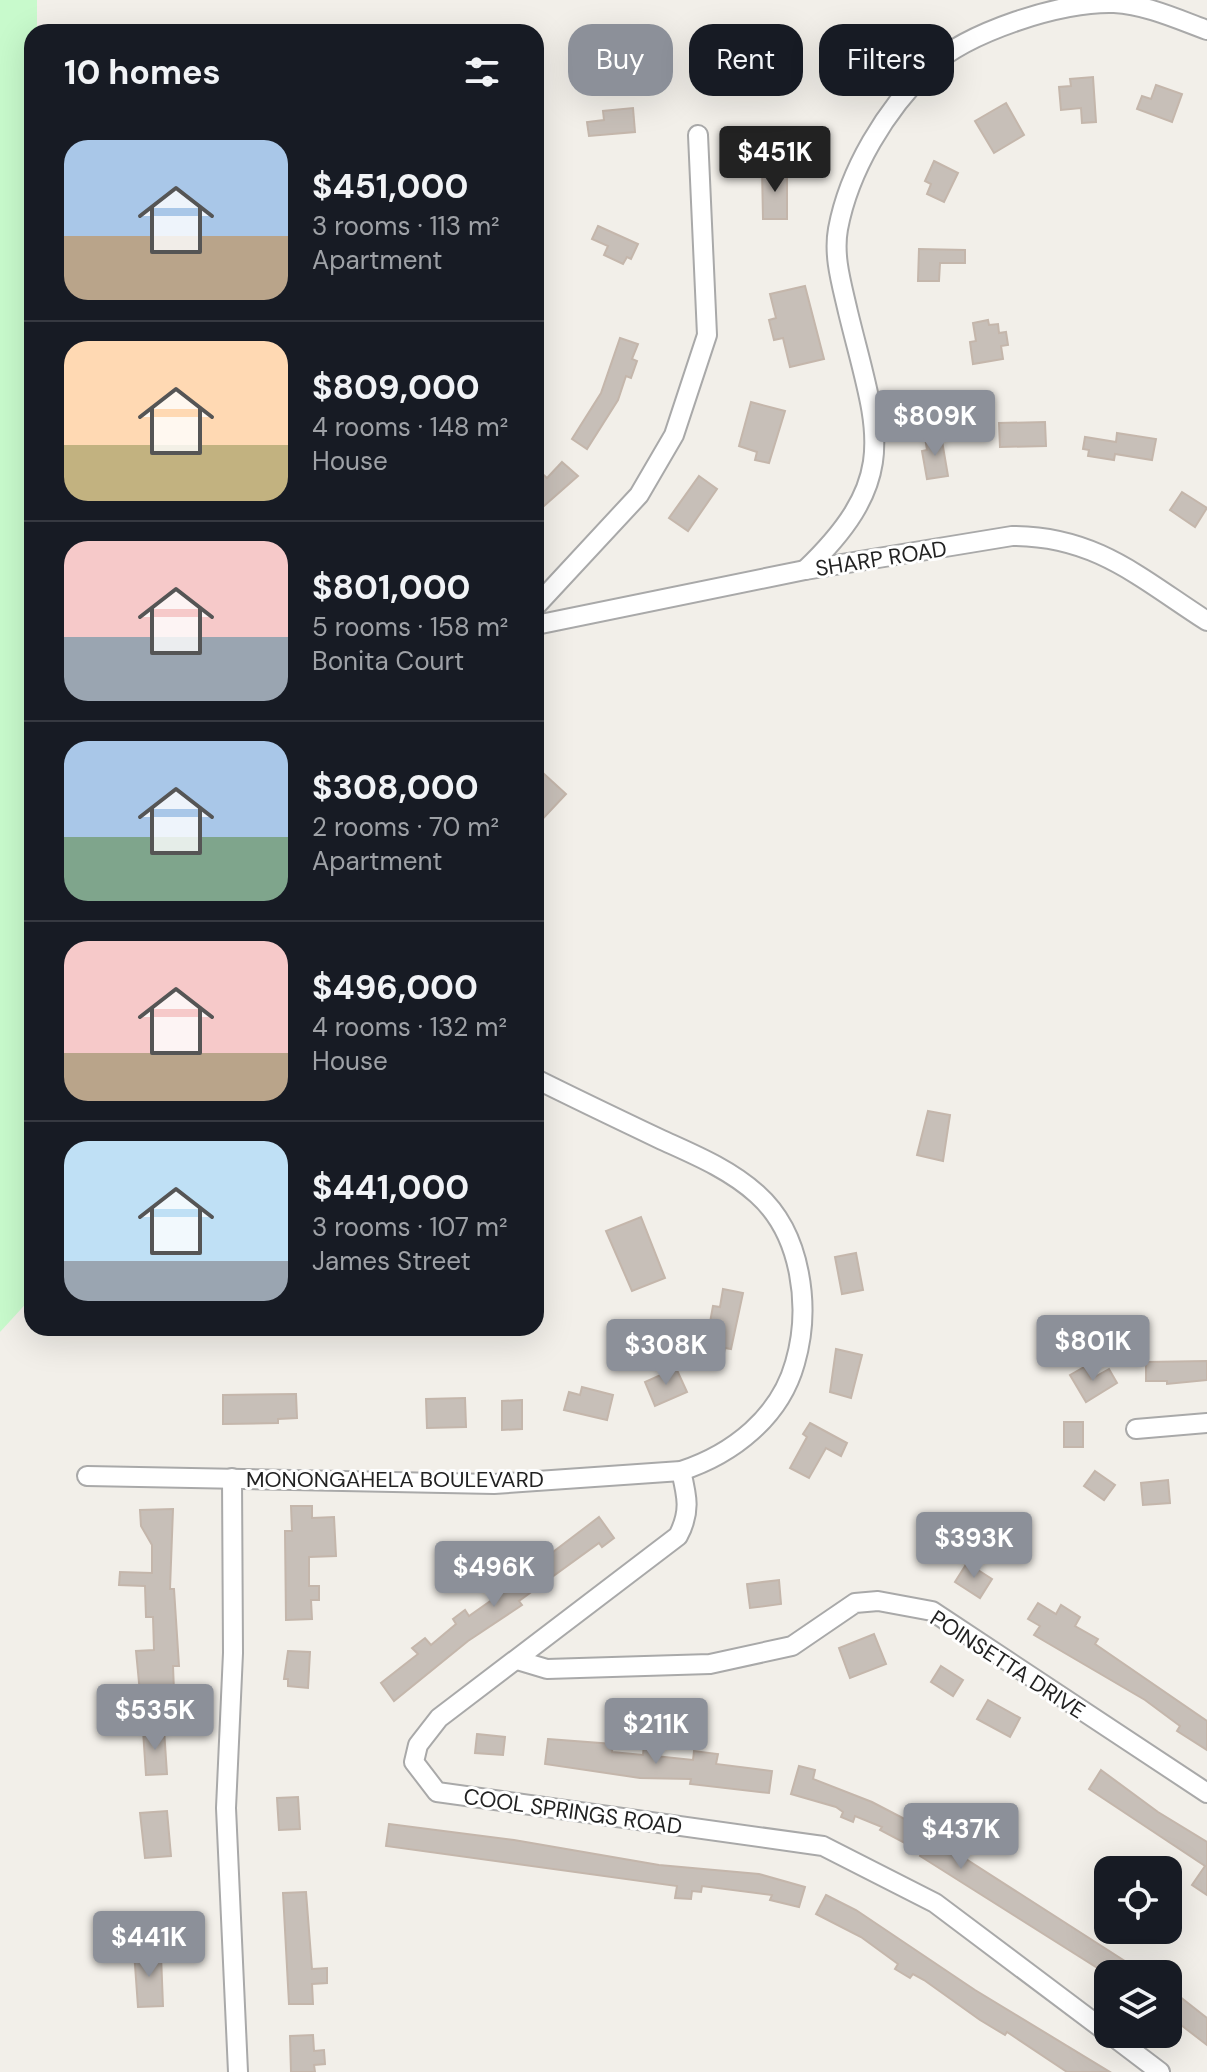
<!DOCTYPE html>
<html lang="en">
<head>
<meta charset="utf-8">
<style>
  body { margin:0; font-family:"DM Sans",sans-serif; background:#20242c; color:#f1f3f6; height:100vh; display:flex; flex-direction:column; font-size:30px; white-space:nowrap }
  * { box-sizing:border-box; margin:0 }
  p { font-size:26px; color:#9ea1a6 }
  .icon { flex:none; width:44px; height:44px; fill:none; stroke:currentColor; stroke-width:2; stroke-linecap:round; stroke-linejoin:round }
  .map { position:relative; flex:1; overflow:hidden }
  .details { position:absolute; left:24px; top:24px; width:520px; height:1312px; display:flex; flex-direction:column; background:#171b24; border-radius:24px; box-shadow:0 8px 32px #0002 }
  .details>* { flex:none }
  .banner { position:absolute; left:568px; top:24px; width:518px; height:72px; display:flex; gap:16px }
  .controls { position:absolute; left:1094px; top:1856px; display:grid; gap:16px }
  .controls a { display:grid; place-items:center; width:88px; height:88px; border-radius:16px; background:#171b24; box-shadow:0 8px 32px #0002; font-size:40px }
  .price { position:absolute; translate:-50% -68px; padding:0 18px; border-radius:8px; background:#8c9099; color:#fff; font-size:26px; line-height:52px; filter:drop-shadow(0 2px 4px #0008) }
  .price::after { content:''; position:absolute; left:50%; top:48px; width:24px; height:18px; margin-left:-12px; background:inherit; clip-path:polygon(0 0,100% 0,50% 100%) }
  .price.current { background:#222; color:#fff }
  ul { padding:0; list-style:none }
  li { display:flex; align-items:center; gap:24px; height:200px; padding:0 40px }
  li+li { border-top:2px solid #363941 }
  li span { display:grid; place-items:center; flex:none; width:224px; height:160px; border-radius:24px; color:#555 }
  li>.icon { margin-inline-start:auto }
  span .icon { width:96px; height:96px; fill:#fffc; stroke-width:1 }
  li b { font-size:34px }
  h2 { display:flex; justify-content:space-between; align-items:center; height:96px; padding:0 40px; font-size:34px }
  .tag { padding:0 28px; border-radius:24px; background:#171b24; box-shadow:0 8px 32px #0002; font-size:28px; line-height:72px }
  .tag.current { background:#8c9099; color:#fff }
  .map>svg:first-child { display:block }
  .park { fill:#c8facc }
  .building { fill:#c7bfb8; stroke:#c4b6ab; stroke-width:2 }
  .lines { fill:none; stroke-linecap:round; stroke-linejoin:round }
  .minor-casing { stroke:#a9a9a9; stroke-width:22 }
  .minor { stroke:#fff; stroke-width:18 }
  .labels { text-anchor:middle; stroke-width:6; stroke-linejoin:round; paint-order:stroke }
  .street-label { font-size:22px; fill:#222; stroke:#fff }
</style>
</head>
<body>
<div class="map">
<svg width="1207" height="2072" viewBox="0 0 1207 2072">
  <rect width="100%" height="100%" fill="#f2efe9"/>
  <polygon class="park" points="0,0 37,0 37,32 32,32 32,1297 0,1332"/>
  <g class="building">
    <polygon points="1093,77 1096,122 1082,123 1081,108 1061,110 1059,87 1071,86 1070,79"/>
    <polygon points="1156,85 1182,94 1172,122 1137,109 1142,96 1151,99"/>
    <polygon points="1006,103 1024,135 994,153 975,121"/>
    <polygon points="633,108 635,132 589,136 587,122 604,120 603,111"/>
    <polygon points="934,161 958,173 944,202 927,194 931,184 925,181"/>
    <polygon points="787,168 787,219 763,219 762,169"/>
    <polygon points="598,226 638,244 631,259 627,257 623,264 604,255 608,246 592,239"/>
    <polygon points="919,249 965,250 965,263 940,263 939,281 918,281"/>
    <polygon points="805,286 824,359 790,367 783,338 774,340 769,320 776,318 770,294"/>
    <polygon points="988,320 989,325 998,324 999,333 1006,332 1008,345 1001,346 1003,359 973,364 970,342 976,341 973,323"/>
    <polygon points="620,338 638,344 632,359 637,361 631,378 626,376 618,400 587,449 572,439 601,393"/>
    <polygon points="751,402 785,411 769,463 755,460 757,452 739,446"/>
    <polygon points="1045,422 1046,446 1000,447 999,423"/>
    <polygon points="1117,433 1156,439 1152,460 1115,454 1114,460 1088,456 1089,450 1083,449 1085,437 1116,442"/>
    <polygon points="941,435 948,476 927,479 922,451 927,450 925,437"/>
    <polygon points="562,462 578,476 536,513 536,468 547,478"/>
    <polygon points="699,476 717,489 688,531 669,518"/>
    <polygon points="1182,492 1207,508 1195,527 1170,510"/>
    <polygon points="543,773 566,794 536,826 536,780"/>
    <polygon points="928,1111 950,1115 943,1161 917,1155"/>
    <polygon points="641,1217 665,1278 632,1291 606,1231"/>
    <polygon points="856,1253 863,1290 842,1294 835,1257"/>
    <polygon points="723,1289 743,1293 731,1349 725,1348 723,1358 694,1352 699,1326 709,1328 713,1306 720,1307"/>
    <polygon points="836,1349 862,1355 851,1398 830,1392"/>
    <polygon points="1207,1361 1207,1380 1167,1384 1167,1381 1146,1381 1146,1362"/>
    <polygon points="1084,1367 1091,1379 1109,1369 1117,1383 1086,1402 1070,1375"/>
    <polygon points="676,1368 687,1392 655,1406 645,1382"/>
    <polygon points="582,1387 613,1395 607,1420 564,1410 569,1392 580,1395"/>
    <polygon points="296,1394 297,1418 278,1419 278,1423 223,1424 223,1395"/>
    <polygon points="465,1398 466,1427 427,1428 426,1399"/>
    <polygon points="522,1400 522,1429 502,1430 502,1401"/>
    <rect x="1064" y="1422" width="19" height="25"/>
    <polygon points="810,1423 847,1443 841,1456 826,1448 809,1478 790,1468 807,1437 803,1434"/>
    <polygon points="1095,1471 1115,1485 1104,1500 1084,1486"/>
    <polygon points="1168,1480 1170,1503 1143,1505 1141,1483"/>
    <polygon points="291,1506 312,1506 312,1518 334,1517 336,1556 309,1557 309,1586 319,1586 319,1600 311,1600 312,1619 286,1620 285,1531 292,1531"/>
    <polygon points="173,1509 170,1589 174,1589 179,1666 173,1666 174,1691 167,1691 167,1705 136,1706 135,1693 140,1693 136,1651 154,1650 153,1617 146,1617 145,1586 119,1585 120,1572 152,1573 152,1545 141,1526 140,1510"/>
    <polygon points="599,1517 614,1538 602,1547 599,1543 519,1601 522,1605 468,1641 394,1701 381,1683 418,1654 412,1648 425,1638 431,1645 456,1624 453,1619 465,1610 469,1616 496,1597 488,1585 500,1576 506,1584 520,1577"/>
    <polygon points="967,1563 992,1579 980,1598 955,1582"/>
    <polygon points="779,1580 781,1604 750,1608 747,1584"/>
    <polygon points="1038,1603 1056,1614 1061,1605 1080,1617 1075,1626 1098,1639 1095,1644 1207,1721 1207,1750 1177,1731 1180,1726 1145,1700 1034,1635 1040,1626 1028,1619"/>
    <polygon points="874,1634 886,1664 850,1678 839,1648"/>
    <polygon points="288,1651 310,1652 308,1688 288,1686 288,1679 284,1679"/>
    <polygon points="941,1666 963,1680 953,1696 931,1682"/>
    <polygon points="988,1700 1020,1718 1010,1737 977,1719"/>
    <polygon points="164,1729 167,1774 146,1775 143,1730"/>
    <polygon points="477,1734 505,1737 503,1755 475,1753"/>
    <polygon points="548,1739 613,1744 612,1752 643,1755 644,1744 656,1746 655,1756 693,1760 694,1751 718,1754 716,1764 772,1771 769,1793 690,1784 691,1779 640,1778 545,1764"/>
    <polygon points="799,1766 815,1770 813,1779 872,1802 943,1839 941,1843 1145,1974 1107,1974 920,1856 922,1852 880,1830 882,1827 855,1816 853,1822 841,1817 843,1812 836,1807 791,1794"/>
    <polygon points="1101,1770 1158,1812 1207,1842 1207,1895 1192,1885 1205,1866 1089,1789"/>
    <polygon points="298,1797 300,1829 279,1830 277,1798"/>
    <polygon points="167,1811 171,1856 145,1858 140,1813"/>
    <polygon points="389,1824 514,1840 659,1865 759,1874 805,1887 799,1907 770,1900 772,1895 702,1886 701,1892 692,1891 691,1899 675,1898 677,1886 386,1846"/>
    <polygon points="306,1892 312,1969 327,1968 327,1983 312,1984 313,2004 289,2004 283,1893"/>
    <polygon points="826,1895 856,1910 975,1990 1110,2072 1067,2072 1007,2032 1005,2035 980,2020 924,1980 913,1974 910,1978 895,1969 898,1964 861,1937 816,1914"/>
    <polygon points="152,1950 152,1955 161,1955 163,2006 138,2007 134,1951"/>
    <polygon points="1179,1996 1207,2018 1207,2045 1168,2015"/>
    <polygon points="313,2035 314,2051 324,2050 325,2064 314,2065 315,2072 291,2072 290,2036"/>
  </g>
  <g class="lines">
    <defs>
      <g id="minor">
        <path d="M805,570c98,-94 72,-139 43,-258 -6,-27 -15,-55 -10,-83 11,-59 48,-120 91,-161 38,-36 133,-67 185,-65 33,2 63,16 93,27"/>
        <polyline points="536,606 639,495 674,435 707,335 698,135"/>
        <path d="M536,625l269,-55 207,-34c84,0 128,42 195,85"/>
        <polyline points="1136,1429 1207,1423"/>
        <path d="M681,1471c6,25 10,41 -3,65l-239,182 -21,27 -4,17 23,30 386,54 112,57 173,130"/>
        <path d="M87,1476l407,8 187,-13c52,-17 99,-54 114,-108 16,-55 7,-129 -38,-169 -28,-25 -62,-39 -95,-54 -42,-20 -84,-40 -126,-61"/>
        <polyline points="232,1478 233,1653 226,1808 238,2072"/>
        <polyline points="517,1660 547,1669 710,1664 792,1646 855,1603 878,1601 932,1611 1207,1793"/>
        <polyline points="1110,2034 1160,2072"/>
      </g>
    </defs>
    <use href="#minor" class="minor-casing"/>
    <use href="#minor" class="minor"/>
  </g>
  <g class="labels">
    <g class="street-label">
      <text transform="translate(881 558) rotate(-9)" y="8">SHARP ROAD</text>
      <text x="395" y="1487">MONONGAHELA BOULEVARD</text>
      <text transform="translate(1008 1664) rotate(33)" y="8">POINSETTA DRIVE</text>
      <text transform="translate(573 1811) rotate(8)" y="8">COOL SPRINGS ROAD</text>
    </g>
  </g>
</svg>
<div class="controls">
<a><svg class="icon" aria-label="locate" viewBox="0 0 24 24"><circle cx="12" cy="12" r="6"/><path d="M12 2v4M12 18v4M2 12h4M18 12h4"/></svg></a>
<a><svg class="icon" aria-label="layers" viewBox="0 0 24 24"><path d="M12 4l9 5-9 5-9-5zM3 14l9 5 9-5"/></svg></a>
</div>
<b class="price current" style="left:775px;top:194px">$451K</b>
<b class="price" style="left:935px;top:458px">$809K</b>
<b class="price" style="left:1093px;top:1383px">$801K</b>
<b class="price" style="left:666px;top:1387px">$308K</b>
<b class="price" style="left:974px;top:1580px">$393K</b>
<b class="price" style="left:494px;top:1609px">$496K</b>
<b class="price" style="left:155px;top:1752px">$535K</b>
<b class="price" style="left:656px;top:1766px">$211K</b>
<b class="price" style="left:961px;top:1871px">$437K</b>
<b class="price" style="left:149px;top:1979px">$441K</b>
<div class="banner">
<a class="tag current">Buy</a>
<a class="tag">Rent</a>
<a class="tag">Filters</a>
</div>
<section class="details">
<h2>10 homes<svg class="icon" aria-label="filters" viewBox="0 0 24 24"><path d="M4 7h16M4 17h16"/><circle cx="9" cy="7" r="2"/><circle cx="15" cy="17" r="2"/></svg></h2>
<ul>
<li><span style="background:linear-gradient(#a9c7e8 60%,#b9a48a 0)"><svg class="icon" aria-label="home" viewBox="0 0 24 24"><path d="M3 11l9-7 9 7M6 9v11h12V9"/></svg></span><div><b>$451,000</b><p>3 rooms · 113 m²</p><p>Apartment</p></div></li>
<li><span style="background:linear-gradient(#ffd9b3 65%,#c2b280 0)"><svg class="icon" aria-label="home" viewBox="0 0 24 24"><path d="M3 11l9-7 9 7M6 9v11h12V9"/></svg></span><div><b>$809,000</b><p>4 rooms · 148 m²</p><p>House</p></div></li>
<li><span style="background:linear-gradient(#f6c9c9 60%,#9aa5b1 0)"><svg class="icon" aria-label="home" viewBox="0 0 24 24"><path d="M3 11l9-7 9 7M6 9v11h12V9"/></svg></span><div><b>$801,000</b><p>5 rooms · 158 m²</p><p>Bonita Court</p></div></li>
<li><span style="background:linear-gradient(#a9c7e8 60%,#7fa58c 0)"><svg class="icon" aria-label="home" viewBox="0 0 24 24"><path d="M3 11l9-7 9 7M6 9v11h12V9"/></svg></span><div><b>$308,000</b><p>2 rooms · 70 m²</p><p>Apartment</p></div></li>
<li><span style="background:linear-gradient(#f6c9c9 70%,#b9a48a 0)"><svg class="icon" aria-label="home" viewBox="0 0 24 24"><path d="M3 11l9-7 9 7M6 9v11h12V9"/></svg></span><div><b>$496,000</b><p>4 rooms · 132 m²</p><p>House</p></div></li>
<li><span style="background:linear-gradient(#bfe0f5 75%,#9aa5b1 0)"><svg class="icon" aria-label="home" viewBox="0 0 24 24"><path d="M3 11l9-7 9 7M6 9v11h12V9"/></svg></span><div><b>$441,000</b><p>3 rooms · 107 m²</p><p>James Street</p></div></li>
</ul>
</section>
</div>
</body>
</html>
